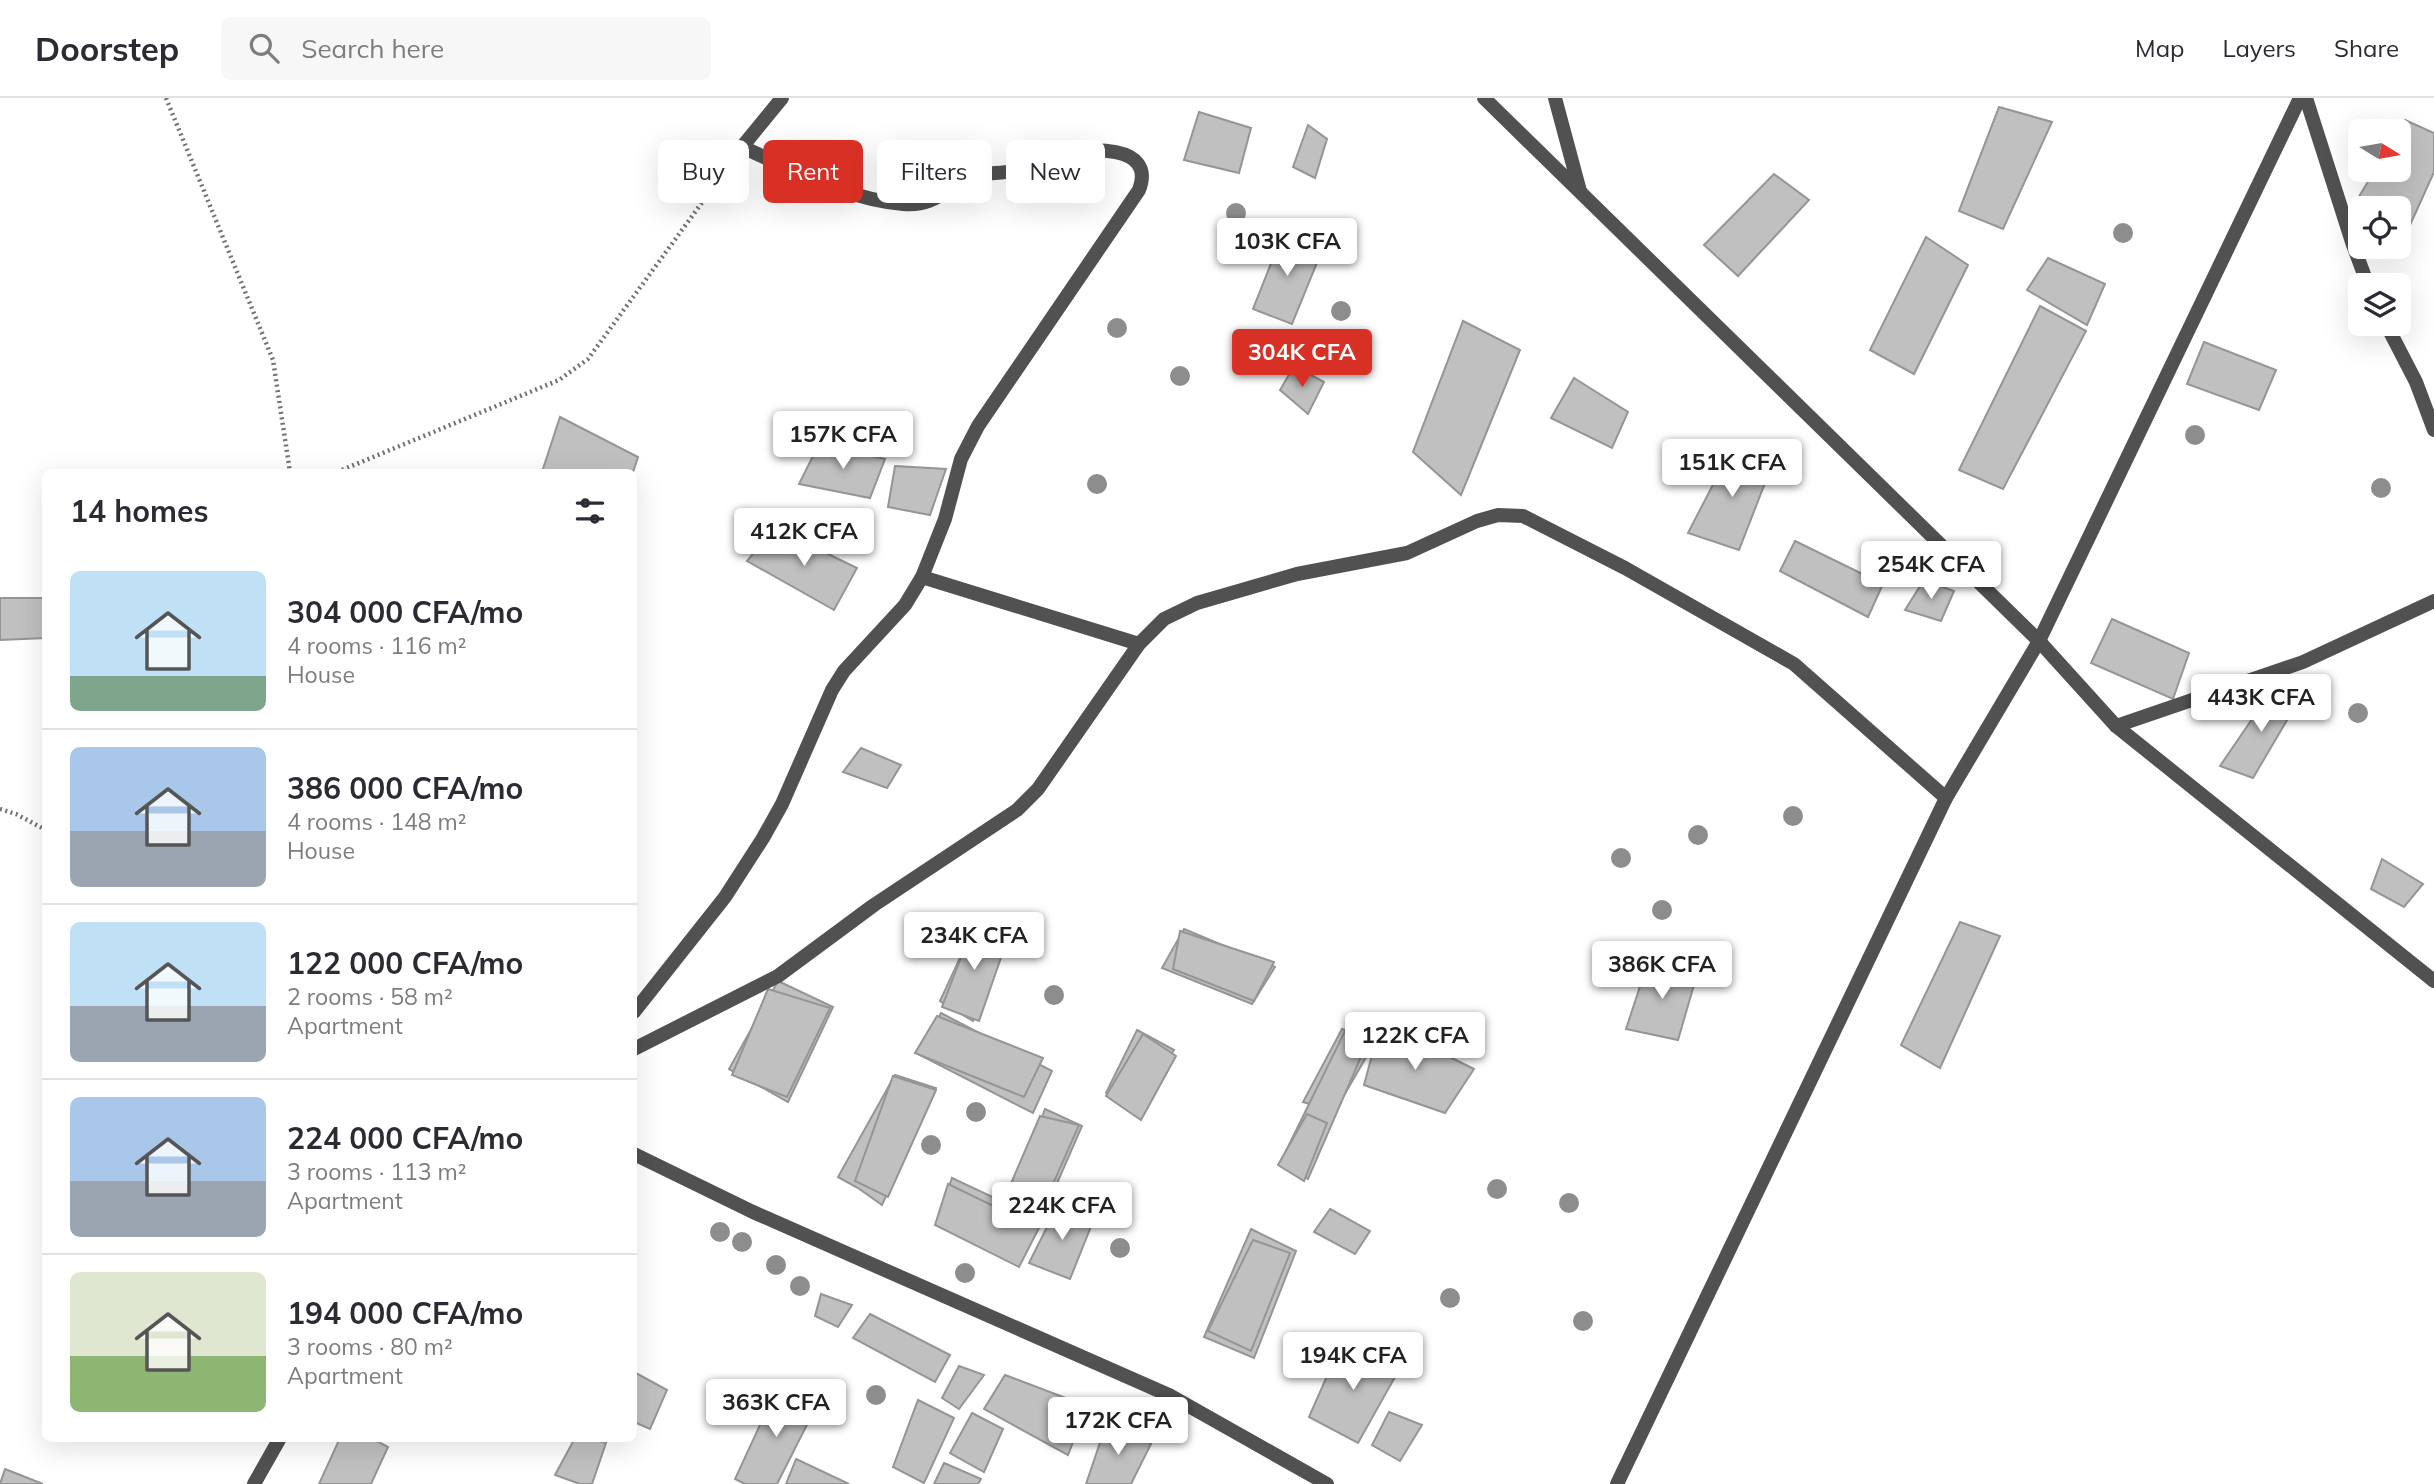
<!DOCTYPE html>
<html lang="en">
<head>
<meta charset="utf-8">
<style>
  body { margin:0; font-family:Mulish,sans-serif; background:#f7f7f7; color:#2b2b33; height:100vh; display:flex; flex-direction:column; font-size:26px; white-space:nowrap }
  * { box-sizing:border-box; margin:0 }
  p { font-size:23px; color:#7c7c81 }
  .icon { flex:none; width:38px; height:38px; fill:none; stroke:currentColor; stroke-width:2; stroke-linecap:round; stroke-linejoin:round }
  .map { position:relative; flex:1; overflow:hidden }
  .drawer { position:absolute; left:42px; top:371px; width:595px; height:973px; display:flex; flex-direction:column; background:#fff; border-radius:10px; box-shadow:0 7px 28px #0002 }
  .drawer>* { flex:none }
  .banner { position:absolute; left:658px; top:42px; width:665px; height:63px; display:flex; gap:14px }
  .needle { width:46px; rotate:101deg }
  .fabs { position:absolute; left:2348px; top:21px; display:grid; gap:14px }
  .fabs a { display:grid; place-items:center; width:63px; height:63px; border-radius:10px; background:#fff; box-shadow:0 7px 28px #0002; font-size:35px }
  .price { position:absolute; translate:-50% -60px; padding:0 16px; border-radius:7px; background:#fff; color:#222; font-size:23px; line-height:46px; filter:drop-shadow(0 2px 4px #0008) }
  .price::after { content:''; position:absolute; left:50%; top:42px; width:21px; height:16px; margin-left:-10px; background:inherit; clip-path:polygon(0 0,100% 0,50% 100%) }
  .price.selected { background:#d93025; color:#fff }
  ul { padding:0; list-style:none }
  li { display:flex; align-items:center; gap:21px; height:175px; padding:0 28px }
  li+li { border-top:2px solid #e1e1e2 }
  li span { display:grid; place-items:center; flex:none; width:196px; height:140px; border-radius:10px; color:#555 }
  li>.icon { margin-inline-start:auto }
  span .icon { width:84px; height:84px; fill:#fffc; stroke-width:1 }
  li b { font-size:30px }
  h2 { display:flex; justify-content:space-between; align-items:center; height:84px; padding:0 28px; font-size:30px }
  .chip { padding:0 24px; border-radius:10px; background:#fff; box-shadow:0 7px 28px #0002; font-size:24px; line-height:63px }
  .chip.selected { background:#d93025; color:#fff }
  header { display:flex; align-items:center; gap:42px; box-sizing:border-box; height:98px; padding:0 35px; background:#fff; border-bottom:2px solid #e1e1e2 }
  header strong { font-size:33px }
  nav { display:flex; gap:38px; margin-inline-start:auto; font-size:24px }
  .search { width:490px; height:63px; background:#f7f7f7; display:flex; align-items:center; gap:18px; box-sizing:border-box; padding:0 24px; border-radius:10px; color:#7c7c81; font-size:26px }
  .map>svg:first-child { display:block }
  .building { fill:#c0c0c0; stroke:#959595; stroke-width:2 }
  .lines { fill:none; stroke-linecap:round; stroke-linejoin:round }
  .path { stroke:#737373; stroke-width:4.5; stroke-dasharray:2 3.5; stroke-linecap:butt }
  .street { stroke:#515151; stroke-width:14 }
  .tree { fill:#8d8d8d }
</style>
</head>
<body>
<header>
<strong>Doorstep</strong>
<div class="search"><svg class="icon" aria-label="search" viewBox="0 0 24 24"><circle cx="10" cy="10" r="6"/><path d="M15 15l6 6"/></svg>Search here</div>
<nav><a>Map</a><a>Layers</a><a>Share</a></nav>
</header>
<div class="map">
<svg width="2434" height="1386" viewBox="0 0 2434 1386">
  <rect width="100%" height="100%" fill="#fff"/>
  <g class="building">
    <polygon points="1999,9 2052,24 2003,131 1959,113"/>
    <polygon points="1199,14 1251,30 1239,75 1184,62"/>
    <polygon points="2405,22 2434,35 2434,74 2406,136 2399,133 2399,110 2361,110 2361,116 2351,112 2375,72 2399,72 2398,33"/>
    <polygon points="1308,27 1327,41 1315,80 1293,69"/>
    <polygon points="1774,76 1809,102 1738,178 1704,147"/>
    <polygon points="1285,130 1321,155 1292,226 1253,211"/>
    <polygon points="1926,139 1968,167 1914,276 1870,252"/>
    <polygon points="2048,160 2105,186 2087,227 2027,192"/>
    <polygon points="2040,208 2086,233 2003,391 1959,372"/>
    <polygon points="1463,223 1520,252 1461,397 1413,354"/>
    <polygon points="2204,244 2276,272 2259,312 2187,286"/>
    <polygon points="1294,268 1324,284 1308,316 1280,292"/>
    <polygon points="1574,280 1628,314 1612,350 1551,320"/>
    <polygon points="560,319 638,359 633,374 542,374"/>
    <polygon points="819,346 885,361 870,400 799,386"/>
    <polygon points="1734,346 1772,367 1739,452 1688,435"/>
    <polygon points="895,368 946,371 930,417 888,409"/>
    <polygon points="774,430 857,470 834,512 747,463"/>
    <polygon points="1795,443 1883,486 1868,519 1780,473"/>
    <polygon points="1924,482 1954,493 1941,523 1905,512"/>
    <polygon points="0,500 46,500 46,540 0,542"/>
    <polygon points="2112,521 2189,555 2173,601 2091,565"/>
    <polygon points="2274,589 2300,600 2253,680 2220,668"/>
    <polygon points="861,650 901,667 887,690 843,674"/>
    <polygon points="2382,761 2423,786 2404,809 2371,791"/>
    <polygon points="977,823 1007,844 973,923 940,903"/>
    <polygon points="1960,824 2000,838 1940,970 1901,947"/>
    <polygon points="1184,831 1275,869 1252,906 1162,870"/>
    <polygon points="1180,833 1274,864 1254,903 1173,871"/>
    <polygon points="970,836 1004,851 979,923 942,909"/>
    <polygon points="1650,858 1696,880 1678,942 1626,931"/>
    <polygon points="778,883 833,909 788,1004 729,971"/>
    <polygon points="768,891 830,910 787,999 732,977"/>
    <polygon points="941,915 1052,973 1033,1015 920,957"/>
    <polygon points="937,918 1043,960 1024,999 915,955"/>
    <polygon points="1391,930 1474,971 1445,1015 1364,987 1376,942"/>
    <polygon points="1342,931 1376,942 1335,1013 1303,1004"/>
    <polygon points="1346,931 1367,945 1308,1081 1279,1067"/>
    <polygon points="1137,932 1174,952 1135,1015 1106,995"/>
    <polygon points="1143,936 1176,958 1141,1022 1106,998"/>
    <polygon points="895,977 936,990 882,1107 858,1090 838,1079"/>
    <polygon points="893,978 936,992 888,1099 855,1083"/>
    <polygon points="1045,1011 1082,1028 1045,1113 1011,1103"/>
    <polygon points="1307,1016 1327,1025 1304,1083 1278,1067"/>
    <polygon points="1040,1018 1079,1027 1042,1111 1006,1097"/>
    <polygon points="952,1080 1035,1119 1014,1162 937,1123"/>
    <polygon points="948,1086 1039,1130 1019,1169 935,1127"/>
    <polygon points="1058,1107 1094,1121 1070,1181 1029,1165"/>
    <polygon points="1330,1111 1370,1133 1355,1156 1314,1134"/>
    <polygon points="1251,1131 1296,1153 1254,1260 1204,1239"/>
    <polygon points="1253,1142 1290,1155 1251,1253 1208,1233"/>
    <polygon points="821,1196 852,1207 838,1229 815,1218"/>
    <polygon points="870,1216 950,1257 935,1284 853,1240"/>
    <polygon points="1341,1246 1400,1270 1358,1345 1309,1319"/>
    <polygon points="959,1268 984,1277 959,1311 942,1300"/>
    <polygon points="634,1274 667,1292 650,1331 634,1324"/>
    <polygon points="1005,1277 1087,1308 1068,1357 984,1311"/>
    <polygon points="778,1288 817,1307 777,1386 745,1386 735,1381"/>
    <polygon points="918,1302 954,1320 924,1385 893,1369"/>
    <polygon points="1389,1314 1422,1327 1400,1363 1372,1347"/>
    <polygon points="972,1315 1003,1331 984,1374 950,1355"/>
    <polygon points="1108,1321 1151,1346 1131,1386 1086,1386"/>
    <polygon points="340,1340 371,1340 388,1349 371,1386 319,1386"/>
    <polygon points="575,1340 590,1340 606,1345 592,1386 580,1386 555,1377"/>
    <polygon points="796,1361 849,1386 786,1386"/>
    <polygon points="944,1365 981,1381 978,1386 934,1386"/>
    <polygon points="5,1371 43,1386 0,1386"/>
  </g>
  <g class="lines">
    <g class="path">
      <polyline points="166,0 273,262 290,374"/>
      <polyline points="337,374 559,282 588,261 725,73"/>
      <polyline points="0,711 16,716 46,732"/>
    </g>
    <g class="street">
      <path d="M782,0l-40,49c52,23 103,52 161,57 33,3 42,-16 68,-27 13,-5 28,-3 42,-6 16,-3 30,-14 45,-17 28,-6 99,-11 81,36l-161,236 -17,33 -16,60 -23,58"/>
      <polyline points="1484,0 2039,543 2116,628 2434,883"/>
      <polyline points="1555,0 1580,93"/>
      <polyline points="2306,0 2353,147 2368,187"/>
      <polyline points="2386,226 2416,284 2434,332"/>
      <polyline points="2116,628 2303,564 2434,503"/>
      <polyline points="634,914 725,799 763,740 782,706 832,592 844,573 905,507 922,479 1139,546"/>
      <polyline points="634,951 778,878 874,807 1017,712 1038,691 1139,546 1164,521 1197,505 1297,476 1407,455 1477,423 1498,417 1523,418 1625,470 1794,566 1946,700"/>
      <polyline points="634,1056 753,1114 1171,1298 1327,1386"/>
      <polyline points="254,1386 280,1340"/>
      <polyline points="1617,1386 1946,700 2039,543 2300,0"/>
    </g>
  </g>
  <g class="tree">
    <circle cx="1236" cy="115" r="10"/>
    <circle cx="2123" cy="135" r="10"/>
    <circle cx="1341" cy="213" r="10"/>
    <circle cx="1117" cy="230" r="10"/>
    <circle cx="1180" cy="278" r="10"/>
    <circle cx="2195" cy="337" r="10"/>
    <circle cx="1097" cy="386" r="10"/>
    <circle cx="2381" cy="390" r="10"/>
    <circle cx="2358" cy="615" r="10"/>
    <circle cx="1793" cy="718" r="10"/>
    <circle cx="1698" cy="737" r="10"/>
    <circle cx="1621" cy="760" r="10"/>
    <circle cx="1662" cy="812" r="10"/>
    <circle cx="1054" cy="897" r="10"/>
    <circle cx="976" cy="1014" r="10"/>
    <circle cx="931" cy="1047" r="10"/>
    <circle cx="1497" cy="1091" r="10"/>
    <circle cx="1569" cy="1105" r="10"/>
    <circle cx="720" cy="1134" r="10"/>
    <circle cx="742" cy="1144" r="10"/>
    <circle cx="1120" cy="1150" r="10"/>
    <circle cx="776" cy="1167" r="10"/>
    <circle cx="965" cy="1175" r="10"/>
    <circle cx="800" cy="1188" r="10"/>
    <circle cx="1450" cy="1200" r="10"/>
    <circle cx="1583" cy="1223" r="10"/>
    <circle cx="876" cy="1297" r="10"/>
  </g>
</svg>
<div class="fabs">
<a><svg class="needle" viewBox="-14 -14 28 28"><path d="M0-13l5 13h-10z" fill="#e53935"/><path d="M0 13l5-13h-10z" fill="#7c7c81"/></svg></a>
<a><svg class="icon" aria-label="locate" viewBox="0 0 24 24"><circle cx="12" cy="12" r="6"/><path d="M12 2v4M12 18v4M2 12h4M18 12h4"/></svg></a>
<a><svg class="icon" aria-label="layers" viewBox="0 0 24 24"><path d="M12 4l9 5-9 5-9-5zM3 14l9 5 9-5"/></svg></a>
</div>
<b class="price" style="left:1287px;top:180px">103K CFA</b>
<b class="price selected" style="left:1302px;top:291px">304K CFA</b>
<b class="price" style="left:843px;top:373px">157K CFA</b>
<b class="price" style="left:1732px;top:401px">151K CFA</b>
<b class="price" style="left:804px;top:470px">412K CFA</b>
<b class="price" style="left:1931px;top:503px">254K CFA</b>
<b class="price" style="left:2261px;top:636px">443K CFA</b>
<b class="price" style="left:974px;top:874px">234K CFA</b>
<b class="price" style="left:1662px;top:903px">386K CFA</b>
<b class="price" style="left:1415px;top:974px">122K CFA</b>
<b class="price" style="left:1062px;top:1144px">224K CFA</b>
<b class="price" style="left:1353px;top:1294px">194K CFA</b>
<b class="price" style="left:776px;top:1341px">363K CFA</b>
<b class="price" style="left:1118px;top:1359px">172K CFA</b>
<div class="banner">
<a class="chip">Buy</a>
<a class="chip selected">Rent</a>
<a class="chip">Filters</a>
<a class="chip">New</a>
</div>
<section class="drawer">
<h2>14 homes<svg class="icon" aria-label="filters" viewBox="0 0 24 24"><path d="M4 7h16M4 17h16"/><circle cx="9" cy="7" r="2"/><circle cx="15" cy="17" r="2"/></svg></h2>
<ul>
<li><span style="background:linear-gradient(#bfe0f5 75%,#7fa58c 0)"><svg class="icon" aria-label="home" viewBox="0 0 24 24"><path d="M3 11l9-7 9 7M6 9v11h12V9"/></svg></span><div><b>304 000 CFA/mo</b><p>4 rooms · 116 m²</p><p>House</p></div></li>
<li><span style="background:linear-gradient(#a9c7e8 60%,#9aa5b1 0)"><svg class="icon" aria-label="home" viewBox="0 0 24 24"><path d="M3 11l9-7 9 7M6 9v11h12V9"/></svg></span><div><b>386 000 CFA/mo</b><p>4 rooms · 148 m²</p><p>House</p></div></li>
<li><span style="background:linear-gradient(#bfe0f5 60%,#9aa5b1 0)"><svg class="icon" aria-label="home" viewBox="0 0 24 24"><path d="M3 11l9-7 9 7M6 9v11h12V9"/></svg></span><div><b>122 000 CFA/mo</b><p>2 rooms · 58 m²</p><p>Apartment</p></div></li>
<li><span style="background:linear-gradient(#a9c7e8 60%,#9aa5b1 0)"><svg class="icon" aria-label="home" viewBox="0 0 24 24"><path d="M3 11l9-7 9 7M6 9v11h12V9"/></svg></span><div><b>224 000 CFA/mo</b><p>3 rooms · 113 m²</p><p>Apartment</p></div></li>
<li><span style="background:linear-gradient(#dfe7d0 60%,#8fb573 0)"><svg class="icon" aria-label="home" viewBox="0 0 24 24"><path d="M3 11l9-7 9 7M6 9v11h12V9"/></svg></span><div><b>194 000 CFA/mo</b><p>3 rooms · 80 m²</p><p>Apartment</p></div></li>
</ul>
</section>
</div>
</body>
</html>
